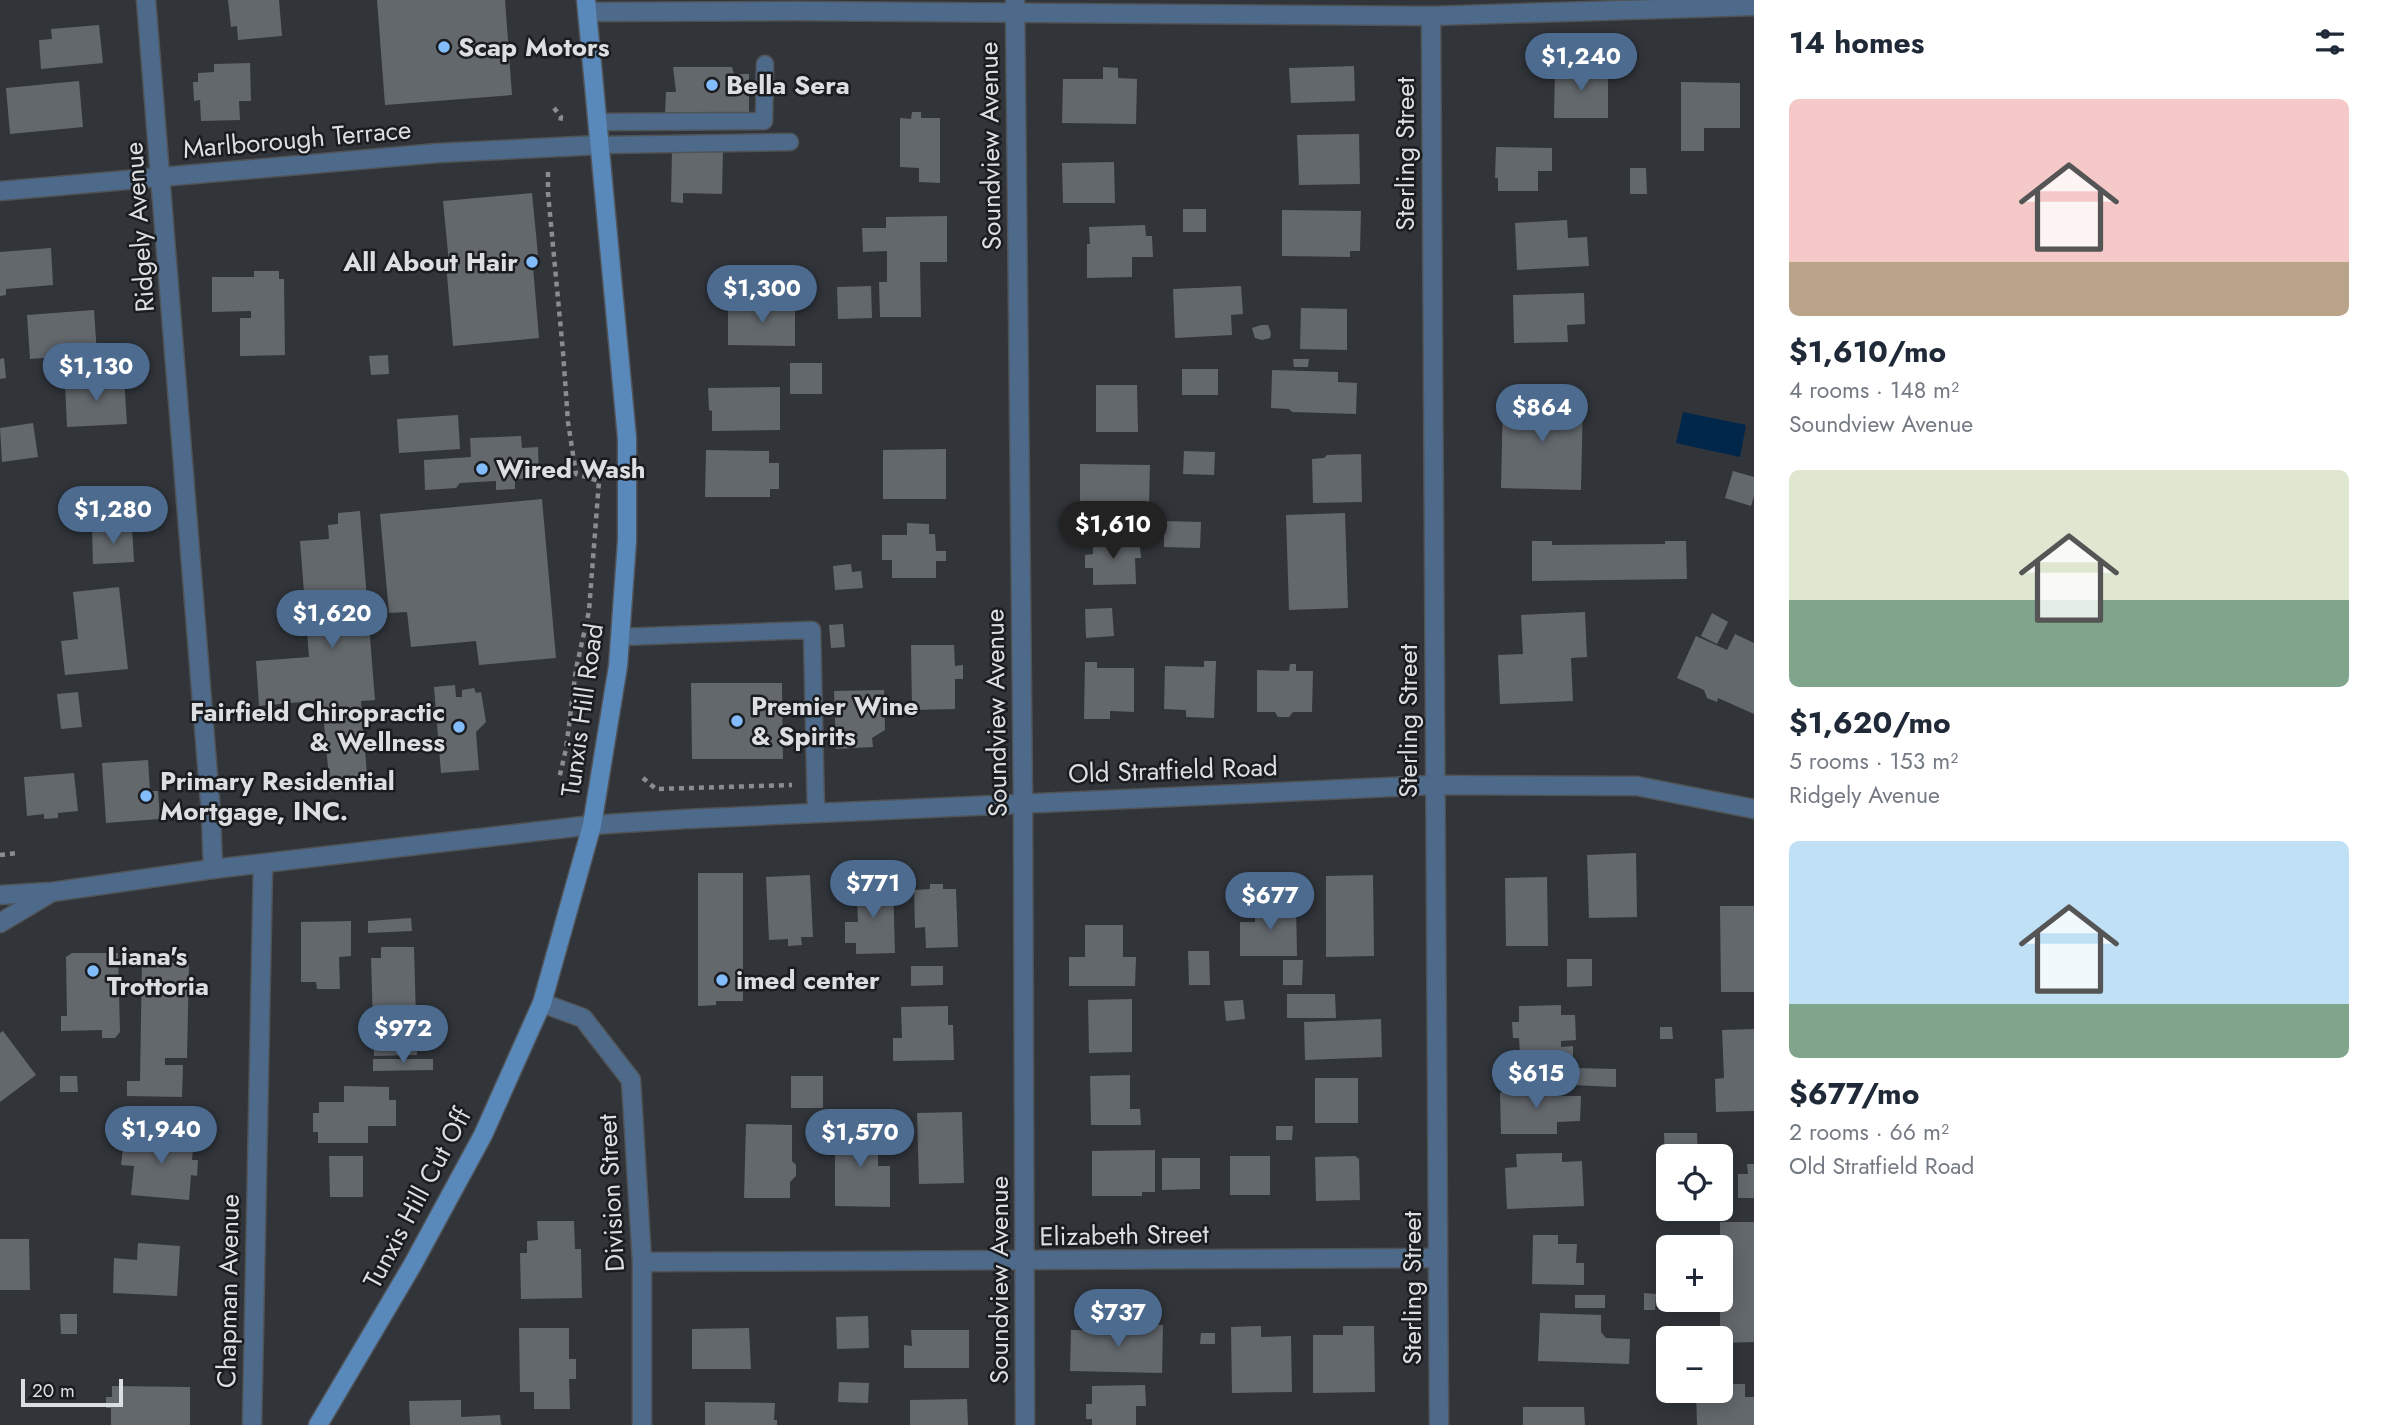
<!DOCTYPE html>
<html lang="en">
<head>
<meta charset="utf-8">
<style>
  body { margin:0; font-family:Jost,sans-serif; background:#f2f2f3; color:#1f2937; height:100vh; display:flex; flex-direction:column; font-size:26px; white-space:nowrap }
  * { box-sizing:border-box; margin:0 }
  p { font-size:23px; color:#747a83 }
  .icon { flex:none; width:38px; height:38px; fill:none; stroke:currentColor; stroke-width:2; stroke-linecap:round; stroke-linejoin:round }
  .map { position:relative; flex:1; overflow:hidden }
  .side { display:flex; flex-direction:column; background:#fff; width:630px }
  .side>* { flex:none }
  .fabs { position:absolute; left:1656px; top:1144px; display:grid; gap:14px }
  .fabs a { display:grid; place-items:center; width:77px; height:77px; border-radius:10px; background:#fff; box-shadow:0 4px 18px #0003; font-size:35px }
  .scale { position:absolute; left:21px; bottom:18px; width:102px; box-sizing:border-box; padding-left:7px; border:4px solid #dcdfe2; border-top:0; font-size:19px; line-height:24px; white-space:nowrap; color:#dcdfe2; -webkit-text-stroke:5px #1a1c1f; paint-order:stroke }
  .price { position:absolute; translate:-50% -60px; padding:0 16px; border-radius:24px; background:#4c6b8f; color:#fff; font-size:23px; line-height:46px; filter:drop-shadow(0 2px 4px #0008) }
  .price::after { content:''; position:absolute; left:50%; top:42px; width:21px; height:16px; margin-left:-10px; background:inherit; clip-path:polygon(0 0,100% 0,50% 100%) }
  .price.current { background:#222; color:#fff }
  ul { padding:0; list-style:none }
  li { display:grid; align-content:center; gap:14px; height:371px; padding:0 35px }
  li span { display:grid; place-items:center; height:217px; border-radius:10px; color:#555 }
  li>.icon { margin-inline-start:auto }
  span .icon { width:126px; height:126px; fill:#fffc; stroke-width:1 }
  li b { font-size:30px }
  h2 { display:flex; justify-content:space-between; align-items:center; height:84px; padding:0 35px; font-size:30px }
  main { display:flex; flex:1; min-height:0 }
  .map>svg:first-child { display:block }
  .water { fill:#00264a }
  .building { fill:#63686d }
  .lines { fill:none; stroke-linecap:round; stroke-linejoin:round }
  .lane-casing { stroke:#505458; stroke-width:19 }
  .street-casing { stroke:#505458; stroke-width:21 }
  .secondary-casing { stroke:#505458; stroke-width:21 }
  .path { stroke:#898d91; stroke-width:4.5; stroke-dasharray:5 5; stroke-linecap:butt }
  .lane { stroke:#4d6a8b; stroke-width:16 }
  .street { stroke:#4d6a8b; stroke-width:18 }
  .secondary { stroke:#5988bb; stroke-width:18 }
  .poi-dot { fill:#83bcfb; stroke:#1a1c1f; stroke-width:2.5 }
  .labels { text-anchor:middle; stroke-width:5; stroke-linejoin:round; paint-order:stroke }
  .poi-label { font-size:26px; font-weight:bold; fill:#dcdfe2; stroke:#1a1c1f; text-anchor:start }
  .street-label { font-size:26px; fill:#dcdfe2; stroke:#1a1c1f }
</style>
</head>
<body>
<main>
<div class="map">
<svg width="1754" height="1425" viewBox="0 0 1754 1425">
  <rect width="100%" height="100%" fill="#31353a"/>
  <polygon class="water" points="1683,412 1746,425 1740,457 1676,443"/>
  <g class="building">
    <polygon points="228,0 279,0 282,36 238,40 237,26 231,27"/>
    <polygon points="377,0 505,0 512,95 385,105"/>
    <polygon points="99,25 103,63 41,69 39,40 52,39 51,29"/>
    <polygon points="1574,62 1588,62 1587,70 1608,70 1608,118 1554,118 1555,70 1574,70"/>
    <polygon points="250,63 251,101 239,101 240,120 201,121 200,100 194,101 193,82 198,82 198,73 214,72 214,64"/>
    <polygon points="1354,66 1355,101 1291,103 1289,68"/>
    <polygon points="673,67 732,67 734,74 749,74 749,114 665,113 666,92 676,92"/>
    <polygon points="1103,67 1118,68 1118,78 1137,79 1136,124 1062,123 1063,79 1103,79"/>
    <polygon points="79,81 83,127 10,134 6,88"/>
    <polygon points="1681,82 1740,83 1740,128 1704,128 1704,151 1681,151"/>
    <polygon points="912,112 921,112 921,118 940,118 940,183 919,182 919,168 900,167 900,118 911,119"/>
    <polygon points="1359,134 1360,184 1299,185 1297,135"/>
    <polygon points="1496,147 1552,148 1552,171 1538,171 1538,191 1498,191 1498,178 1495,178"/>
    <polygon points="672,149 723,150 722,194 683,193 683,203 671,202"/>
    <polygon points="1114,162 1115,203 1063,203 1062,163"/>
    <polygon points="1630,168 1646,168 1647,194 1630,194"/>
    <polygon points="532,193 538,255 532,255 539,338 453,346 446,263 449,263 443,201"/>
    <rect x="1183" y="209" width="23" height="23"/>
    <polygon points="1282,210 1361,211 1360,251 1350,251 1350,257 1282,256"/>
    <polygon points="947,216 947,262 920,262 921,317 880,317 879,282 887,282 887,251 863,252 862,228 886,228 886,217"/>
    <polygon points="1567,220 1568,238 1587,237 1589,266 1517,270 1515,223"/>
    <polygon points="1145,225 1146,236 1152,236 1153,257 1132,257 1132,277 1087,278 1087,244 1090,244 1089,227"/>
    <polygon points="51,248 53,285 6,289 6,295 0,296 0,252"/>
    <polygon points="254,271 279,271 279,279 284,279 285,355 240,356 240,318 251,318 251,311 212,312 212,277 254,277"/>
    <polygon points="871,286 872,318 838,319 837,287"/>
    <polygon points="1241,286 1243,314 1231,315 1232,335 1175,338 1173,289"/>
    <polygon points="1584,293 1585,324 1567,325 1568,342 1514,343 1513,295"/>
    <polygon points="728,304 795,304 795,346 728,345"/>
    <polygon points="1301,308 1347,309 1347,350 1300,349"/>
    <polygon points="94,310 97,354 30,359 27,315"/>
    <polygon points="1261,325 1268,325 1271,333 1270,338 1262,340 1255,338 1252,328"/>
    <polygon points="388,355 389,374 371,375 369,356"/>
    <polygon points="4,358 6,378 0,379 0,359"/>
    <polygon points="1293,359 1309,359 1308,367 1294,367"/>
    <rect x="790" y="363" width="32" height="31"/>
    <rect x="1182" y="369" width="36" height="26"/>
    <polygon points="1272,370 1338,372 1338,382 1357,383 1356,414 1292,412 1289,409 1271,408"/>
    <polygon points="124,378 127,424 67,427 65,382"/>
    <polygon points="1096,385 1137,385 1138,432 1096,432"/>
    <polygon points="780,387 780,430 712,431 712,411 709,410 708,388"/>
    <polygon points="1503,398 1583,400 1581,490 1501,488"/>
    <polygon points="458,415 460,449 399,453 397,419"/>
    <polygon points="33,423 38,457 2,462 0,428"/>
    <polygon points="521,436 522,448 538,447 539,478 515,479 515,489 496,490 496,481 460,483 456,488 425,490 424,460 471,457 470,438"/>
    <polygon points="946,449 946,499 883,499 883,450"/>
    <polygon points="706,450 769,451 769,463 779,463 779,489 770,489 770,497 705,497"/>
    <polygon points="1184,451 1215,452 1214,475 1183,474"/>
    <polygon points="1361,454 1362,502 1313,503 1312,459 1324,458 1327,455"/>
    <polygon points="1080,464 1150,465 1149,503 1080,502"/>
    <polygon points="1733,471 1754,477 1754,496 1751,506 1725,498"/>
    <polygon points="542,499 556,658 479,665 476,641 411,647 407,612 389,613 380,514"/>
    <polygon points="360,511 375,700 361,701 368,787 330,790 322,700 259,706 256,661 309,657 300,541 329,539 328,525 338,524 338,513"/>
    <polygon points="1345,513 1348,608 1289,610 1286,515"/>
    <polygon points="1164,521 1201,522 1200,548 1164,547"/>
    <polygon points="907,523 929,524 929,534 935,534 936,551 946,551 946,561 936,561 936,578 892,578 892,560 882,560 882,535 907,535"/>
    <polygon points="132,527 134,562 93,564 92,529"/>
    <polygon points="1134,536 1134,547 1140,547 1141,558 1135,558 1136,584 1093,585 1093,568 1085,568 1085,555 1093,554 1093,537"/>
    <polygon points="1532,541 1552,541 1552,545 1665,544 1665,541 1686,541 1687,579 1532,581"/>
    <polygon points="851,564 852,572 861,571 863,588 835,590 833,566"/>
    <polygon points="119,587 128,669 65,675 61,641 78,639 73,592"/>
    <polygon points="1112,608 1114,636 1086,638 1085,609"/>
    <polygon points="1585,612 1587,657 1571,658 1573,701 1500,704 1498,655 1523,654 1521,615"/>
    <polygon points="1712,613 1728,622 1717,644 1701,636"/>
    <polygon points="843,624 845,647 831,648 829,625"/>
    <polygon points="1735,634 1754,643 1754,714 1718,698 1717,702 1707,698 1704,690 1677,678 1696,636 1727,650"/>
    <polygon points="911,645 954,645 955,666 963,665 963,679 955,679 955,709 912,710"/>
    <polygon points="1204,661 1216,661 1214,718 1186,717 1186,710 1164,709 1165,666 1204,667"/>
    <polygon points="1085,662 1097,662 1097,668 1134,668 1134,712 1110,711 1110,719 1084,719"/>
    <polygon points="1290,664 1296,664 1296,671 1313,671 1312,712 1293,712 1289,717 1278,717 1275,712 1257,712 1257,670 1289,671"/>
    <polygon points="691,683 782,683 783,759 692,759"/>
    <polygon points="455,685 456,697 462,697 462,690 474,688 476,693 481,692 486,722 476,732 479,770 441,773 434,687"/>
    <polygon points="884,690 885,730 872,738 873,747 836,749 834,691"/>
    <polygon points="78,692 82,727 61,729 57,694"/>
    <polygon points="148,760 150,791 158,791 160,819 106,823 102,763"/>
    <polygon points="74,773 78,811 58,813 58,818 44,819 44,814 27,816 24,777"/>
    <polygon points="1636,853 1637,917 1589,918 1587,855"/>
    <polygon points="698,873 743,873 743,1001 716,1001 716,1005 698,1006"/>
    <polygon points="810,875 813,937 801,937 802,945 788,946 788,939 769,940 766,877"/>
    <polygon points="1373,875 1374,956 1326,957 1326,876"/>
    <polygon points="1547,877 1548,946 1506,946 1505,878"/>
    <polygon points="893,883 895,953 856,954 856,943 845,943 845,922 858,922 856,884"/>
    <polygon points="930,884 943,884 943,889 956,889 958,947 926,948 925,927 915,928 914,890 930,889"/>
    <polygon points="1255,904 1296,904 1297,956 1240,956 1240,922 1255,922"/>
    <polygon points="1720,906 1754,906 1754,992 1721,992"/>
    <polygon points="411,918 412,931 368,933 368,921"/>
    <polygon points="351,921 351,956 339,957 340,989 317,989 316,982 301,982 301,922"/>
    <polygon points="1085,925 1123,925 1123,957 1136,957 1135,986 1069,986 1069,957 1085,957"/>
    <polygon points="381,947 414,947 417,1055 374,1056 371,958 381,958"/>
    <polygon points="1188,951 1209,951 1210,985 1189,985"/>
    <polygon points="72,953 118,953 120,1032 115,1038 102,1038 102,1030 61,1031 61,1016 67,1016 66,957"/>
    <polygon points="142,958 168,958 168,963 189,963 187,1058 165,1058 165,1065 183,1065 182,1097 127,1096 127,1081 140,1081"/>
    <polygon points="1567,959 1592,959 1592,986 1567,987"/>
    <polygon points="1283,960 1303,960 1302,985 1283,985"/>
    <polygon points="911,966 943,966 943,985 911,986"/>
    <polygon points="1287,994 1335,994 1336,1018 1287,1018"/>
    <polygon points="1132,999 1132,1052 1089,1053 1088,1000"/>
    <polygon points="1243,1000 1245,1019 1226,1021 1224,1001"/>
    <polygon points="1561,1005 1561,1015 1575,1015 1576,1040 1561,1041 1561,1047 1573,1046 1573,1063 1562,1063 1561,1053 1520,1055 1519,1038 1513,1038 1512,1022 1519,1022 1519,1006"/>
    <polygon points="948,1006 948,1025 953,1025 954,1060 893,1061 893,1038 902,1038 901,1007"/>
    <polygon points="1381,1019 1382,1057 1305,1060 1304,1022"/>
    <polygon points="1660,1027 1672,1027 1673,1039 1660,1039"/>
    <polygon points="1754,1029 1754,1111 1716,1112 1715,1079 1724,1078 1722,1030"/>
    <polygon points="3,1031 36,1075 0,1102 0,1033"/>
    <polygon points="373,1059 433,1059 433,1070 373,1071"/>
    <polygon points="1573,1068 1616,1069 1616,1087 1573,1085"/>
    <polygon points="1130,1075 1130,1109 1140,1109 1141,1125 1091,1125 1090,1076"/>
    <polygon points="60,1076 77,1076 78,1092 60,1092"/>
    <rect x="791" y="1076" width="32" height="32"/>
    <rect x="1315" y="1078" width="43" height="45"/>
    <polygon points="344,1086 389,1087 389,1100 396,1100 396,1126 368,1126 368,1143 318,1143 318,1132 313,1132 313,1113 319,1113 319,1102 344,1102"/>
    <polygon points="1556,1086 1556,1096 1581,1096 1580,1121 1557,1122 1557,1134 1501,1134 1500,1093 1508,1087"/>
    <polygon points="962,1112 964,1183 919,1184 917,1113"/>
    <polygon points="746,1124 792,1125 792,1161 796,1165 796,1176 790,1182 790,1198 744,1198"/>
    <polygon points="1276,1126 1293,1126 1292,1140 1276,1140"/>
    <polygon points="835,1127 878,1127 878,1166 890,1166 890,1207 835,1206"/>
    <polygon points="1664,1133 1697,1133 1698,1157 1668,1157 1668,1166 1665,1166"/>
    <polygon points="134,1134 194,1139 192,1160 198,1160 197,1176 191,1175 189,1200 131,1195 134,1166 121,1165 123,1149 132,1150"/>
    <polygon points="1155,1150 1155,1192 1142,1192 1142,1196 1092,1196 1092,1151"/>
    <polygon points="1562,1153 1562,1162 1582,1161 1584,1206 1507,1209 1505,1168 1517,1167 1516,1154"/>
    <polygon points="329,1156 363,1156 363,1197 330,1197"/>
    <rect x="1230" y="1156" width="40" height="39"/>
    <polygon points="1355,1156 1359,1159 1360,1200 1316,1201 1315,1157"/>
    <polygon points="1162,1158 1200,1158 1200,1189 1162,1190"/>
    <polygon points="1747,1164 1754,1164 1754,1198 1738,1198 1738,1174 1748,1174"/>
    <polygon points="537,1221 574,1221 575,1249 581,1249 582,1298 521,1299 520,1253 527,1253 527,1241 538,1240"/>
    <polygon points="1720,1222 1754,1222 1754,1342 1720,1343"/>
    <polygon points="1533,1235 1558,1235 1558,1244 1577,1244 1576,1263 1584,1263 1584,1285 1532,1284"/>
    <polygon points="0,1239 29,1239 30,1290 0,1290"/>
    <polygon points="138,1243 180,1246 177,1296 113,1293 114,1258 137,1260"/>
    <polygon points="1644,1293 1656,1294 1655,1310 1644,1310"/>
    <rect x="1575" y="1295" width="30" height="13"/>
    <polygon points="1540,1313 1601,1315 1601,1332 1606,1338 1630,1339 1629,1364 1538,1361"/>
    <polygon points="60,1314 77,1314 77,1334 61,1334"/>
    <polygon points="868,1316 869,1348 837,1349 836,1317"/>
    <polygon points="1100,1324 1163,1325 1162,1373 1070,1371 1071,1330 1100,1330"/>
    <polygon points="1261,1326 1261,1337 1291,1336 1292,1392 1232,1393 1231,1327"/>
    <polygon points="1343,1326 1374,1326 1375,1392 1313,1393 1313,1335 1343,1335"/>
    <polygon points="519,1328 569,1328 569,1359 576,1359 576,1379 569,1379 570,1409 534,1409 534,1392 520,1392"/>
    <polygon points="749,1328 751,1369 692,1369 692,1329"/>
    <polygon points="911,1330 969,1330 969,1368 904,1368 904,1345 912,1346"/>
    <polygon points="1201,1333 1215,1333 1215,1344 1200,1344"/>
    <polygon points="839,1382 869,1383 868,1403 838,1402"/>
    <polygon points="1720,1384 1745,1384 1745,1397 1754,1397 1754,1425 1697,1425 1696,1391 1720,1391"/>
    <polygon points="1145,1385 1146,1406 1136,1406 1136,1425 1092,1425 1092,1419 1086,1419 1086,1404 1092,1404 1092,1386"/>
    <polygon points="112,1386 190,1387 190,1425 111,1425 111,1408 106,1408 106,1397 112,1397"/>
    <polygon points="967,1399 968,1425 910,1425 910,1400"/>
    <polygon points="461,1400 461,1417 500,1415 501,1425 410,1425 409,1401"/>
    <polygon points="705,1402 775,1403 774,1420 777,1420 777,1425 705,1425"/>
    <polygon points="1523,1407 1584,1407 1585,1425 1523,1425"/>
  </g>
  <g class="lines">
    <defs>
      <g id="lane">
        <polyline points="597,122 764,121 765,64"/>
        <polyline points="599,145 790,142"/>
        <polyline points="620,637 812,630 816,813"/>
      </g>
      <g id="street">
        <polyline points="146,0 211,814 213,869"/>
        <polyline points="1015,0 1023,803 1025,1425"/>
        <polyline points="588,12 795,11 1431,16 1754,6"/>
        <polyline points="1431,16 1439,1425"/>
        <polyline points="0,191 438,153 599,145"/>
        <polyline points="0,895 49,892"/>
        <polyline points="0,923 52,892 213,869 592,825 686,819 1435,785 1637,786 1754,809"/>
        <polyline points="542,1003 583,1018 631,1080 642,1262 642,1425"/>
        <polyline points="642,1262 1438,1258"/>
        <polyline points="252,1425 263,865"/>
      </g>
      <polyline id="secondary" points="318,1425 413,1264 483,1135 542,1003 592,825 618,666 627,541 627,438 586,0"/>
    </defs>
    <use href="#lane" class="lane-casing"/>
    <use href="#street" class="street-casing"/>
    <use href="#secondary" class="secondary-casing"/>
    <g class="path">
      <polyline points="554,108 561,117 560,124"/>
      <polyline points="548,172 548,193 563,352 568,422 576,474 599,481 589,611 576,669 566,749 559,779"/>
      <polyline points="643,778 656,789 792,785"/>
      <polyline points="0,855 18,853"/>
    </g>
    <use href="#lane" class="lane"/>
    <use href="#street" class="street"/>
    <use href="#secondary" class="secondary"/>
  </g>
  <g class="poi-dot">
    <circle cx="444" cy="47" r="7"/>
    <circle cx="712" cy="85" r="7"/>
    <circle cx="532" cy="262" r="7"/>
    <circle cx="482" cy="469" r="7"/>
    <circle cx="737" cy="721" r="7"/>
    <circle cx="459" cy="727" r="7"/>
    <circle cx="146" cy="796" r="7"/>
    <circle cx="93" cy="971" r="7"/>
    <circle cx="722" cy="980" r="7"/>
  </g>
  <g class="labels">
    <g class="poi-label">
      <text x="458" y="56">Scap Motors</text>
      <text x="726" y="94">Bella Sera</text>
      <text x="518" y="271" text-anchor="end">All About Hair</text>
      <text x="496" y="478">Wired Wash</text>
      <text x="751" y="715">Premier Wine<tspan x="751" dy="30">&amp; Spirits</tspan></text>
      <text x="445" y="721" text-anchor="end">Fairfield Chiropractic<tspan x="445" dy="30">&amp; Wellness</tspan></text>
      <text x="160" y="790">Primary Residential<tspan x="160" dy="30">Mortgage, INC.</tspan></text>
      <text x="107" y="965">Liana's<tspan x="107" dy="30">Trottoria</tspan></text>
      <text x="736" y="989">imed center</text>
    </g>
    <g class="street-label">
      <text transform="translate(297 139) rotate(-5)" y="9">Marlborough Terrace</text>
      <text transform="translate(990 146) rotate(-91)" y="9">Soundview Avenue</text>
      <text transform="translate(1405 154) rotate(-90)" y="9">Sterling Street</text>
      <text transform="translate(139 227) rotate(-94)" y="9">Ridgely Avenue</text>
      <text transform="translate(582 710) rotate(-82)" y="9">Tunxis Hill Road</text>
      <text transform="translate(996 713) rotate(-91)" y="9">Soundview Avenue</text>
      <text transform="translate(1408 721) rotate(-90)" y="9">Sterling Street</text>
      <text transform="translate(1173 770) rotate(-2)" y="9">Old Stratfield Road</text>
      <text transform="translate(611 1193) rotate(-93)" y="9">Division Street</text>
      <text transform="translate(417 1198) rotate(-62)" y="9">Tunxis Hill Cut Off</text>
      <text transform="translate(1124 1235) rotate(-1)" y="9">Elizabeth Street</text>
      <text transform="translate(999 1280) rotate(-90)" y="9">Soundview Avenue</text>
      <text transform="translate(1412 1288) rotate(-90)" y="9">Sterling Street</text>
      <text transform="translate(228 1291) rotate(-89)" y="9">Chapman Avenue</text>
    </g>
  </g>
</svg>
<div class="fabs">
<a><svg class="icon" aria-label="locate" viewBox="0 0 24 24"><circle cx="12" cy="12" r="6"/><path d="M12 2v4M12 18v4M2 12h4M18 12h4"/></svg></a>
<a>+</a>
<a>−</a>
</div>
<div class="scale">20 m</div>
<b class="price" style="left:1581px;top:93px">$1,240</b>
<b class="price" style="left:762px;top:325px">$1,300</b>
<b class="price" style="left:96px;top:403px">$1,130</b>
<b class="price" style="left:1542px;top:444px">$864</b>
<b class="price" style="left:113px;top:546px">$1,280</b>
<b class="price current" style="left:1113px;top:561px">$1,610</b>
<b class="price" style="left:332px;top:650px">$1,620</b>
<b class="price" style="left:873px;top:920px">$771</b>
<b class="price" style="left:1270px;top:932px">$677</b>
<b class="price" style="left:403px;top:1065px">$972</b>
<b class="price" style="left:1536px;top:1110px">$615</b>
<b class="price" style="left:161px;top:1166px">$1,940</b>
<b class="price" style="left:860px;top:1169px">$1,570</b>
<b class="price" style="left:1118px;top:1349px">$737</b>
</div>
<section class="side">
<h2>14 homes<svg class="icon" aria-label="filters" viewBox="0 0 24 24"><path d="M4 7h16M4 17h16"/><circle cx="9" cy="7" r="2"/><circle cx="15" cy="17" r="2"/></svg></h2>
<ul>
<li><span style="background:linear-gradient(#f6c9c9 75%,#b9a48a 0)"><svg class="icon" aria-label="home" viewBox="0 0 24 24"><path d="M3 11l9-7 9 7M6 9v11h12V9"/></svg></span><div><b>$1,610/mo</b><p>4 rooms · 148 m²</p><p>Soundview Avenue</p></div></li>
<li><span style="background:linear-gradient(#dfe7d0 60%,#7fa58c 0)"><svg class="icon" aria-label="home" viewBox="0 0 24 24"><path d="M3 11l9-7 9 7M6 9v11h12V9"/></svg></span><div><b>$1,620/mo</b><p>5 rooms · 153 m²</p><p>Ridgely Avenue</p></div></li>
<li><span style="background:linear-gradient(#bfe0f5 75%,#7fa58c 0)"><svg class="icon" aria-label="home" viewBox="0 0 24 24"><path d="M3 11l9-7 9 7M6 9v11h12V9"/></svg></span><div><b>$677/mo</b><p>2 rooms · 66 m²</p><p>Old Stratfield Road</p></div></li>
</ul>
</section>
</main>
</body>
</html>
